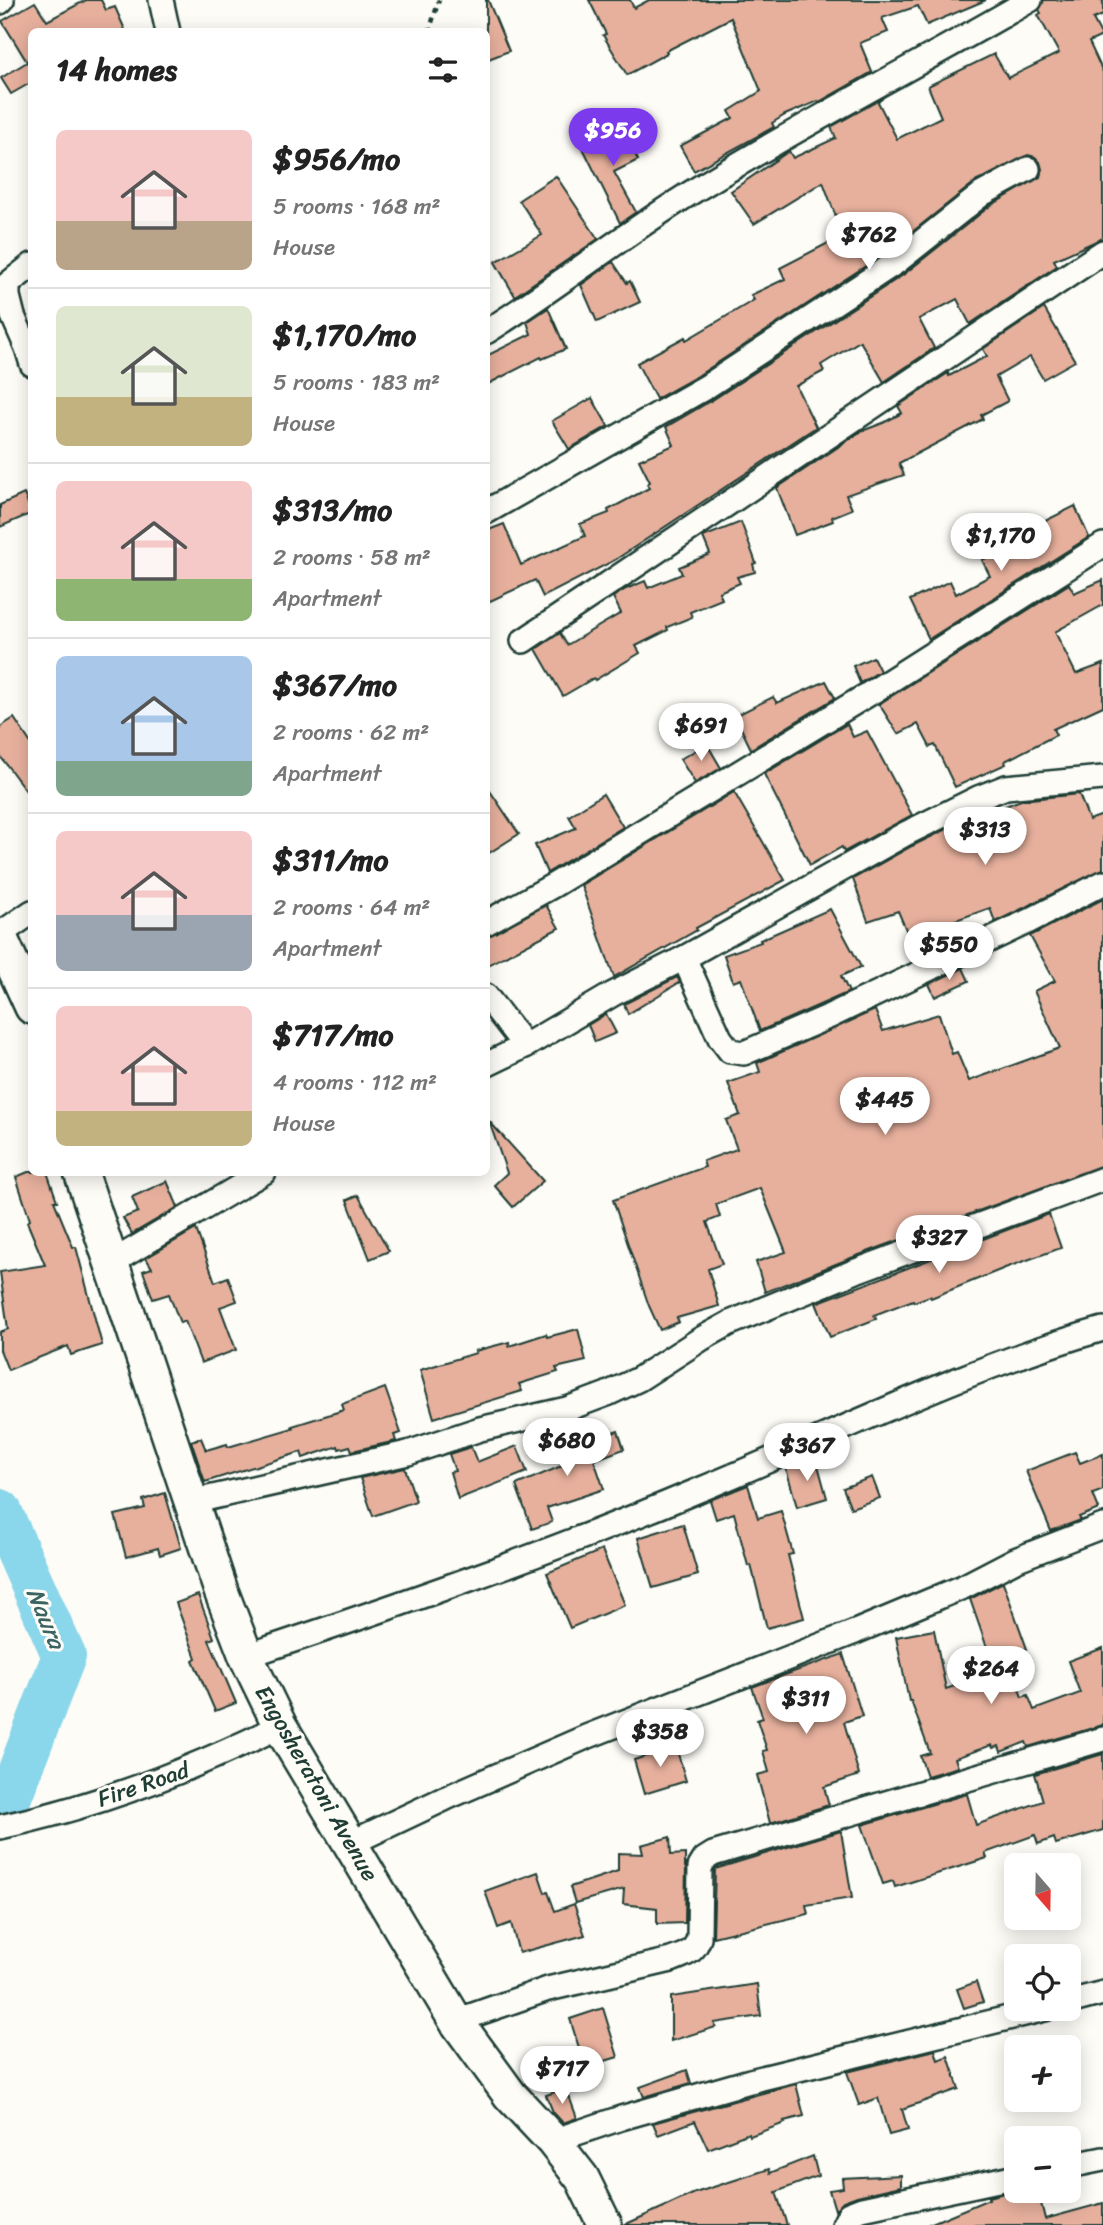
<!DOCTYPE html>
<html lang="en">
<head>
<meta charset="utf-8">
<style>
  body { margin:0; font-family:Sriracha,sans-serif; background:#f6f6f6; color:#222; height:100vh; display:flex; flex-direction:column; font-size:26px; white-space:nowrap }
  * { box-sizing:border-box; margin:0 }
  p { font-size:23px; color:#767676 }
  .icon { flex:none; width:38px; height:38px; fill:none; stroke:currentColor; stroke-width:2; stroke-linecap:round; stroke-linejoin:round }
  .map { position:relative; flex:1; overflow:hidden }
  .details { position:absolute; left:28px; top:28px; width:462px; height:1148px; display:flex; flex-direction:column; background:#fff; border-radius:10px; box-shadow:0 4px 18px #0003 }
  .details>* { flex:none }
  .needle { width:46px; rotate:160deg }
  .controls { position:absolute; left:1004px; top:1853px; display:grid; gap:14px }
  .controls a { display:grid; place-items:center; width:77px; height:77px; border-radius:10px; background:#fff; box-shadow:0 4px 18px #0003; font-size:35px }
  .price { position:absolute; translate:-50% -60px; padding:0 16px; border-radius:24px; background:#fff; color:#222; font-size:23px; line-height:46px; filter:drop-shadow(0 2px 4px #0008) }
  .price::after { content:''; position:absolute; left:50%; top:42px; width:21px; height:16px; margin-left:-10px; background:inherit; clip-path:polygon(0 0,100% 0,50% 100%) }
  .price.active { background:#7c3aed; color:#fff }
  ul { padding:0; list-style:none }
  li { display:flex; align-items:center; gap:21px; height:175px; padding:0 28px }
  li+li { border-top:2px solid #e0e0e0 }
  li span { display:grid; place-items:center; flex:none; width:196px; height:140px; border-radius:10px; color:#555 }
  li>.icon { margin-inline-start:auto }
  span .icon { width:84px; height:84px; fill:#fffc; stroke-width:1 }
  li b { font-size:30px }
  h2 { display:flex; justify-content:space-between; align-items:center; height:84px; padding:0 28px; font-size:30px }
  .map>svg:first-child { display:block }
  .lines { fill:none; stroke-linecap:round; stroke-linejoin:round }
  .river { stroke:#8ad6ea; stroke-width:44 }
  .building { fill:#e7b09d; stroke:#1f3d34; stroke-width:2 }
  .street-casing { stroke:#1f3d34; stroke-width:28 }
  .secondary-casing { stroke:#1f3d34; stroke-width:38 }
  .path { stroke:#1f3d34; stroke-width:4.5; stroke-dasharray:5 5; stroke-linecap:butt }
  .street { stroke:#fdfcf7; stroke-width:23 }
  .secondary { stroke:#fdfcf7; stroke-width:33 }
  .labels { text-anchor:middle; stroke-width:6; stroke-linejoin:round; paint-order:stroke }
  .street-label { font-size:23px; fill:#1f3d34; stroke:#fdfcf7 }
  .water-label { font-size:24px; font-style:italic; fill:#3a6362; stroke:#fdfcf7 }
</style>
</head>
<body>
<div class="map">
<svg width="1103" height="2225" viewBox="0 0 1103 2225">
  <rect width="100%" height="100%" fill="#fdfcf7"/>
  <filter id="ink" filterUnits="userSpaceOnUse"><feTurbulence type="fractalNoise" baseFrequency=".0143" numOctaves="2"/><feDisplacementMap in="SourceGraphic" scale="14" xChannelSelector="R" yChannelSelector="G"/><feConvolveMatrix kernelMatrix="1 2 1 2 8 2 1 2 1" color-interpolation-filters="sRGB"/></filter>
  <g filter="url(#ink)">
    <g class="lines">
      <polyline class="river" points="0,1511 64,1656 7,1804"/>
    </g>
    <g class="building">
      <polygon points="86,0 101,0 106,10 115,7 126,32 32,32 32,82 11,94 1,78 27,62 2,21 35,2 47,21"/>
      <polygon points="486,0 488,0 509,51 486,60"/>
      <polygon points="589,0 630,0 634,8 649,0 986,0 927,25 918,6 882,18 888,32 860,43 872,72 819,102 818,101 785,115 772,123 774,127 694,171 680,146 733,118 729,111 761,91 731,18 666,51 667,53 627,75 603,35 606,34"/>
      <polygon points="1044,0 1103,0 1103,15 1093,19 1102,36 1089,42 1103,72 1103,238 1054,260 1057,266 970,324 957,299 919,319 934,348 884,382 860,341 821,365 824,371 796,386 816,427 615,560 543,597 535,580 486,603 486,531 504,524 521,565 585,536 580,524 609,513 608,510 649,488 647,484 650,482 639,460 674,445 666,427 714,399 903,275 990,206 1040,177 1042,169 1040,162 1035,157 1028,155 975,182 887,252 699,375 656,399 637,363 685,337 686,340 754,300 751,295 785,279 780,268 838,238 837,236 842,233 823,182 754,224 731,191 789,151 793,158 836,138 831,127 883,98 878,102 897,139 941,117 928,86 994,54 1008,78 1059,53 1038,15 1041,13 1039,10"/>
      <polygon points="622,127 638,160 614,172 636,212 620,223 582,146"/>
      <polygon points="556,176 598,239 515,296 495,262 542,235 519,200"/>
      <polygon points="613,262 627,283 630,281 640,302 597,322 581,285"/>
      <polygon points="548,308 566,349 542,359 541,357 486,385 486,356 531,334 527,322"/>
      <polygon points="1044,308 1075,361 1043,379 1030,357 996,377 1008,401 981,415 983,419 899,463 904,475 846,495 852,509 832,517 833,521 795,535 777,488 862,431 883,423 902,413 898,406 948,373 949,376 987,356 983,349"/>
      <polygon points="592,398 608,426 569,449 552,421"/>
      <polygon points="24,494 32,513 0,527 0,505"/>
      <polygon points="1075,506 1089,537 929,639 910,600 950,581 956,594 990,576 982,560 1048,528 1045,521"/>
      <polygon points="741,522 756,563 753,564 755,572 737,577 740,583 719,592 722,599 690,612 692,617 667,627 668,630 636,646 640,653 595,680 594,678 563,696 536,649 560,633 567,645 621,613 613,597 626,589 645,581 648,588 682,574 679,567 710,554 703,537"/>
      <polygon points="1103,580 1103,605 1055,632 1076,674 1103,664 1103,706 1053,729 1056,735 1005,761 1006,764 955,787 935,745 930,747 918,724 898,734 879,704 1069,584 1074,593"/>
      <polygon points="873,657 880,671 860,683 853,666"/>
      <polygon points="826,681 835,698 751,749 735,716 773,697 777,703"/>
      <polygon points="14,718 32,745 32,799 0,756 0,727"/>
      <polygon points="847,724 853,737 867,731 912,815 844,852 842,847 810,865 764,774"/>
      <polygon points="707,744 721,768 695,783 680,759"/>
      <polygon points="486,785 519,834 486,855"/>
      <polygon points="734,792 785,880 696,928 697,930 614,977 581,885"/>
      <polygon points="603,794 623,827 547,873 535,845 576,828 569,816"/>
      <polygon points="1079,794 1089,820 1103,815 1103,869 995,922 990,908 944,924 952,942 918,958 898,911 868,921 853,879 912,846 978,814 979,816 1021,800"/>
      <polygon points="1103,899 1103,1165 851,1258 765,1292 756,1262 786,1252 760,1188 716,1204 720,1217 707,1222 722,1264 708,1269 719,1306 677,1318 679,1322 660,1330 649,1306 613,1200 705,1167 703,1161 737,1149 726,1120 740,1115 728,1083 760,1072 757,1063 875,1010 883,1031 939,1014 952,1054 957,1052 969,1081 1060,1048 1034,991 1055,981 1030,936"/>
      <polygon points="546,905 559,928 486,966 486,937"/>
      <polygon points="830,909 861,967 841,976 849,992 760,1031 741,979 733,982 724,955 761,942 760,940"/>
      <polygon points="963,968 969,981 935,997 929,984"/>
      <polygon points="677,977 680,982 628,1014 624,1004"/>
      <polygon points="606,1014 616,1033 595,1042 588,1025"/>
      <polygon points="489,1121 543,1181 513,1207 494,1185 507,1173"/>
      <polygon points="28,1172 47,1172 57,1201 54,1201 73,1247 76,1247 102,1345 71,1355 68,1346 8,1370 0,1350 0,1332 8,1329 0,1272 45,1265 27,1222 30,1220 16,1177"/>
      <polygon points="167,1181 178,1207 132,1234 123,1218 138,1212 132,1197"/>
      <polygon points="358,1195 389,1251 370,1259 347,1200"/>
      <polygon points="1049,1214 1061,1248 1005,1268 931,1298 930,1296 914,1302 913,1300 874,1315 876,1319 830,1337 816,1303"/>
      <polygon points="196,1229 215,1282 228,1277 237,1301 220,1307 236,1350 201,1363 185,1321 180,1323 169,1294 153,1299 143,1271 152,1268 146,1258"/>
      <polygon points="578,1329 586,1361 556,1368 558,1372 519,1384 522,1391 434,1418 420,1370 476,1353 475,1351 509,1342 509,1346 546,1334 547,1337"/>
      <polygon points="385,1388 401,1433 394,1435 396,1441 352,1451 350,1446 339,1449 338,1446 303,1458 301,1452 205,1482 191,1441 201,1438 206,1450 227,1444 228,1447 293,1428 292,1426 344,1410 342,1404"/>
      <polygon points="618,1431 624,1449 594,1460 604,1489 547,1508 552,1522 532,1529 516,1485 564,1465 559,1448 577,1442 578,1444"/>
      <polygon points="517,1446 527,1472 458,1499 450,1472 455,1471 449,1454 471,1447 477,1462"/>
      <polygon points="1075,1452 1080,1463 1103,1454 1103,1490 1093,1494 1099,1509 1079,1517 1081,1520 1051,1531 1026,1471"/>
      <polygon points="816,1458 827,1498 797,1507 786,1468"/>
      <polygon points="405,1468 416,1501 373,1516 360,1478"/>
      <polygon points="872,1477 880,1498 851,1508 843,1488"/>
      <polygon points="748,1485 758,1518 781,1511 793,1554 788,1555 804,1618 767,1628 751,1565 748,1566 734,1513 716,1519 710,1500"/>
      <polygon points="165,1493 181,1548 160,1555 158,1548 126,1557 115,1515 145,1508 143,1500"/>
      <polygon points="683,1524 698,1575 653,1588 638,1538"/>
      <polygon points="602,1550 625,1605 570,1628 547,1573"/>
      <polygon points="1003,1582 1027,1649 992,1662 970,1599"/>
      <polygon points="198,1595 214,1638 209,1640 236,1703 215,1711 193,1660 196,1658 176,1603"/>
      <polygon points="934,1630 946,1689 1011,1667 1022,1697 1028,1695 1034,1710 1080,1693 1068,1661 1103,1648 1103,1725 1028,1747 1026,1742 1001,1752 999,1746 993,1748 992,1745 955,1758 958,1767 927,1776 920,1756 930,1753 911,1701 909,1701 896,1637"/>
      <polygon points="843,1654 862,1716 844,1722 859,1775 824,1787 829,1805 770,1823 757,1775 769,1772 763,1751 767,1750 757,1720 763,1718 752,1687"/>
      <polygon points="674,1740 686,1781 644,1794 634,1760 658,1752 656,1746"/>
      <polygon points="1103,1754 1103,1830 1056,1844 1054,1838 1038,1844 1035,1835 985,1853 987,1858 895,1887 893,1881 883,1884 862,1825 967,1794 976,1825 1043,1801 1035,1774"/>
      <polygon points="841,1831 852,1898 806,1905 808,1914 713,1937 715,1869"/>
      <polygon points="670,1837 671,1855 685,1854 685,1866 686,1865 685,1923 657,1924 657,1908 623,1904 624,1889 575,1903 570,1887 618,1871 618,1853 643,1854 641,1845"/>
      <polygon points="538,1872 545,1893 548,1892 555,1911 574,1904 585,1935 519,1953 511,1923 498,1928 485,1891"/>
      <polygon points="976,1982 983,2002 964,2008 957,1989"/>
      <polygon points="757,1984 761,2016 714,2023 716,2027 671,2041 671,1997"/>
      <polygon points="603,2008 618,2057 585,2067 570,2019"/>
      <polygon points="935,2050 938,2060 948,2056 959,2089 902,2109 908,2130 889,2135 878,2098 859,2105 847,2072"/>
      <polygon points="687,2070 691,2083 644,2097 640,2087"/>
      <polygon points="796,2084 804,2116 784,2121 785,2123 750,2136 749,2133 708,2149 695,2121 658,2135 653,2123"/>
      <polygon points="566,2088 577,2118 563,2123 553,2112 546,2095"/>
      <polygon points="813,2156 818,2176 776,2192 787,2225 624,2225 695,2193 769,2169 770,2173"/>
      <polygon points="901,2175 901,2186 857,2196 843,2201 835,2210 829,2190 843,2188 842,2178"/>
      <polygon points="1017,2190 1038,2191 1045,2219 1103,2203 1103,2225 927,2225 989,2199 988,2197"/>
    </g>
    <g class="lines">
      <defs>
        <g id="street">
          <polyline points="161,0 168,32"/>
          <polyline points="0,2 2,0"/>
          <polyline points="32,265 8,284 8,296 13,316 27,348 32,364"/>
          <path d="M486,332c72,-45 139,-99 211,-143 109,-67 223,-125 333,-189"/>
          <polyline points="486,512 706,387 895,263 982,194 1028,169"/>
          <polyline points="523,641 1103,252"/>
          <polyline points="486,923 554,885 877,689 1103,545"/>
          <polyline points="0,934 32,912"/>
          <polyline points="684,958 720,1038 730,1051 744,1053 828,1017 1029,921 1103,883"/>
          <polyline points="486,996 525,1046"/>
          <polyline points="486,1065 525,1046 613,994 684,958 905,834 978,798 1006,787 1103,778"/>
          <polyline points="111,1263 264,1172"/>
          <polyline points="191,1502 408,1453 480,1429 567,1409 607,1394 639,1379 701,1339 730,1323 856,1271 1103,1179"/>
          <path d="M246,1656c153,-51 304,-103 453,-166 134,-55 264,-121 404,-161"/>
          <path d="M0,1827c99,-21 189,-56 280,-101"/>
          <polyline points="351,1843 446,1798 586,1737 855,1632 963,1587 1015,1560 1103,1526"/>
          <polyline points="1069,2002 1103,1993"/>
          <path d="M456,2021l92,-32 123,-29c15,-6 23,-7 28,-22l1,-71 5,-8 8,-5 390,-115"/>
          <polyline points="553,2141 621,2118 750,2081 1045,2009"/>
          <polyline points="1069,2166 1103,2159"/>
          <polyline points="844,2225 849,2214 862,2209 1017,2176"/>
        </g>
        <g id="secondary">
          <polyline points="0,937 32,1007"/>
          <polyline points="81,1172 221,1591 246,1656 280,1726 456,2021 510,2095 553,2141 582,2178 605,2225"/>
        </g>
      </defs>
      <use href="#street" class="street-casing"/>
      <use href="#secondary" class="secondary-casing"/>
      <polyline class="path" points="429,32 439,0"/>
      <use href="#street" class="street"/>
      <use href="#secondary" class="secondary"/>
    </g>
  </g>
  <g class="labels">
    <g class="street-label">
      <text transform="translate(317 1783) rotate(60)" y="8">Engosheratoni Avenue</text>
      <text transform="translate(143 1784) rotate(-19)" y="8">Fire Road</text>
    </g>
    <g class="water-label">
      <text transform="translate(46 1618) rotate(67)" y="8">Naura</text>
    </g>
  </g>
</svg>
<div class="controls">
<a><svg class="needle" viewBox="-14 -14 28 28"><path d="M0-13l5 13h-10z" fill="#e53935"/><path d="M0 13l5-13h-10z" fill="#767676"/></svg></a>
<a><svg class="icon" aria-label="locate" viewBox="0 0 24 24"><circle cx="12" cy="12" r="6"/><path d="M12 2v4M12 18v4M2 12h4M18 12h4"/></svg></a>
<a>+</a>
<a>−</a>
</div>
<b class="price active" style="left:613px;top:168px">$956</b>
<b class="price" style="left:869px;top:272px">$762</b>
<b class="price" style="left:1001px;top:573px">$1,170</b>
<b class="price" style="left:701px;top:763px">$691</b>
<b class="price" style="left:985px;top:867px">$313</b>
<b class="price" style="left:949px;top:982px">$550</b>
<b class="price" style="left:885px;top:1137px">$445</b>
<b class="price" style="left:939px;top:1275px">$327</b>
<b class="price" style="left:567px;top:1478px">$680</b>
<b class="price" style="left:807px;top:1483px">$367</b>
<b class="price" style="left:991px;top:1706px">$264</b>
<b class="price" style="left:806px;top:1736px">$311</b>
<b class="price" style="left:660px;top:1769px">$358</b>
<b class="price" style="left:562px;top:2106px">$717</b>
<section class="details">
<h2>14 homes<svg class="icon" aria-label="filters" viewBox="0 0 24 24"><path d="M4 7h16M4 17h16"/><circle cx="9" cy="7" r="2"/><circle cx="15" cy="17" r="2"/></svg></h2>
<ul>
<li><span style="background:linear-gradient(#f6c9c9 65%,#b9a48a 0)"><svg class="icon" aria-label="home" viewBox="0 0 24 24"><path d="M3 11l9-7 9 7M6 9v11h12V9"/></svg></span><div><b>$956/mo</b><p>5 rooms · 168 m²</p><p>House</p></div></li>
<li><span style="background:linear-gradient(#dfe7d0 65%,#c2b280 0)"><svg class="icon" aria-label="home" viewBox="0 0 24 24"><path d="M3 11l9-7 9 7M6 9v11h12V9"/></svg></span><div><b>$1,170/mo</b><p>5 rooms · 183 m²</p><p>House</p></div></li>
<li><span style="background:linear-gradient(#f6c9c9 70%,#8fb573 0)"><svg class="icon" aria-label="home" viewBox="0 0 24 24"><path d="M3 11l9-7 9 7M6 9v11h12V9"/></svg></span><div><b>$313/mo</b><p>2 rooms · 58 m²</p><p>Apartment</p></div></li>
<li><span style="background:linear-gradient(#a9c7e8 75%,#7fa58c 0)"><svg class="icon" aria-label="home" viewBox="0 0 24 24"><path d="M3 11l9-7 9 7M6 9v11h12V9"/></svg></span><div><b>$367/mo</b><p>2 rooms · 62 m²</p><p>Apartment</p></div></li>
<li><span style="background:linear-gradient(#f6c9c9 60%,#9aa5b1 0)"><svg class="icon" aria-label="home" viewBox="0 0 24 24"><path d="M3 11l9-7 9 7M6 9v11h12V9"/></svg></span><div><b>$311/mo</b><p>2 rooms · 64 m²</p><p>Apartment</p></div></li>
<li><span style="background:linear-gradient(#f6c9c9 75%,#c2b280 0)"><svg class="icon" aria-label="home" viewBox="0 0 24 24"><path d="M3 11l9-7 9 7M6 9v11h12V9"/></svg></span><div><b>$717/mo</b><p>4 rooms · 112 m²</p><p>House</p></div></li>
</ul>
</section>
</div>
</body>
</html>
